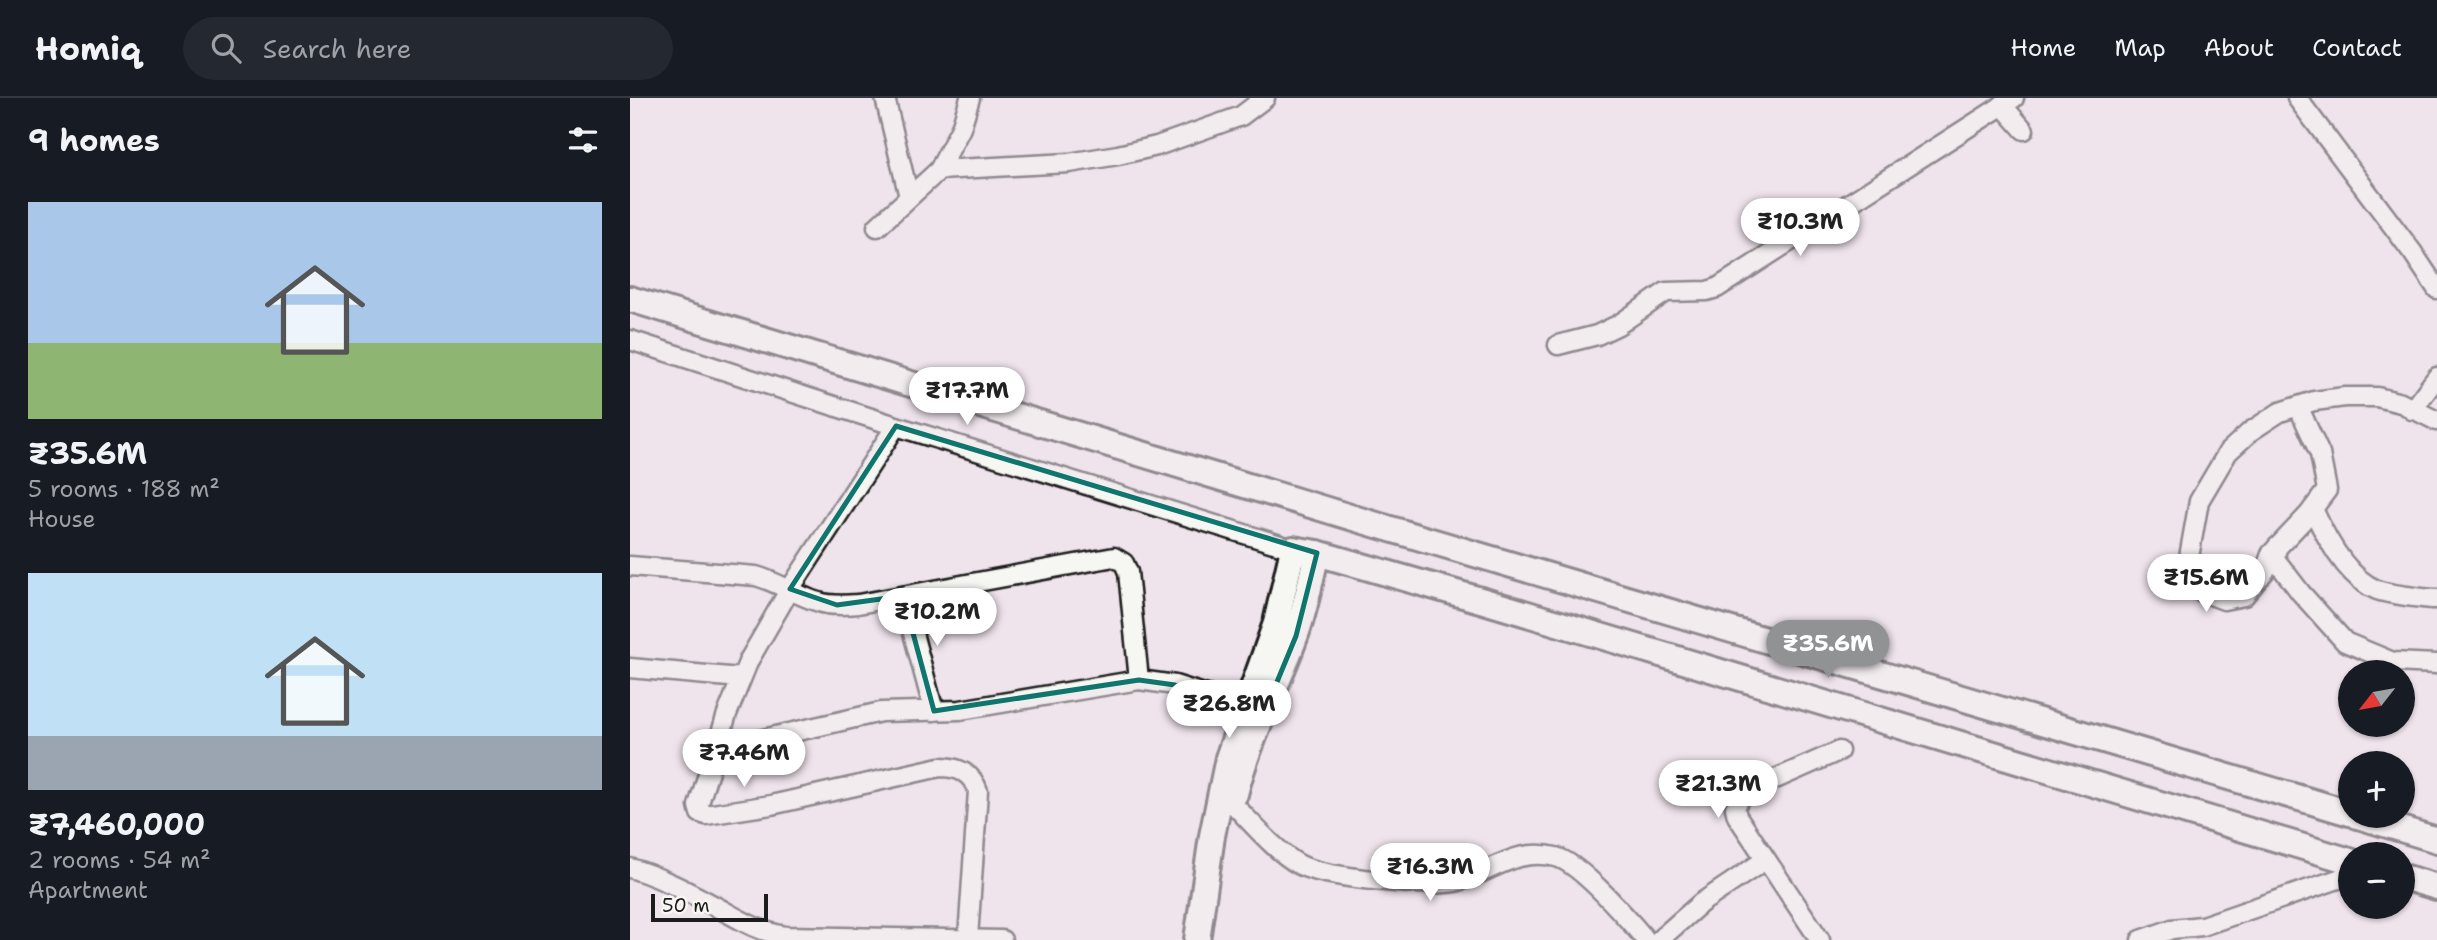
<!DOCTYPE html>
<html lang="en">
<head>
<meta charset="utf-8">
<style>
  body { margin:0; font-family:"Shantell Sans",sans-serif; background:#242831; color:#f1f3f6; height:100vh; display:flex; flex-direction:column; font-size:26px; white-space:nowrap }
  * { box-sizing:border-box; margin:0 }
  p { font-size:23px; color:#9ea1a6 }
  .icon { flex:none; width:38px; height:38px; fill:none; stroke:currentColor; stroke-width:2; stroke-linecap:round; stroke-linejoin:round }
  .map { position:relative; flex:1; overflow:hidden }
  .details { display:flex; flex-direction:column; background:#171b24; width:630px }
  .details>* { flex:none }
  .needle { width:46px; rotate:239deg }
  .tools { position:absolute; left:1708px; top:562px; display:grid; gap:14px }
  .tools a { display:grid; place-items:center; width:77px; height:77px; border-radius:50%; background:#171b24; box-shadow:0 2px 5px #0004; font-size:35px }
  .scale { position:absolute; left:21px; bottom:18px; width:117px; box-sizing:border-box; padding-left:7px; border:4px solid #1c1c1c; border-top:0; font-size:19px; line-height:24px; white-space:nowrap; color:#1c1c1c; -webkit-text-stroke:5px #f6f6f2; paint-order:stroke }
  .price { position:absolute; translate:-50% -60px; padding:0 16px; border-radius:24px; background:#fff; color:#222; font-size:23px; line-height:46px; filter:drop-shadow(0 2px 4px #0008) }
  .price::after { content:''; position:absolute; left:50%; top:42px; width:21px; height:16px; margin-left:-10px; background:inherit; clip-path:polygon(0 0,100% 0,50% 100%) }
  .price.active { background:#919294; color:#fff }
  ul { padding:0; list-style:none }
  li { display:grid; align-content:center; gap:14px; height:371px; padding:0 28px }
  li span { display:grid; place-items:center; height:217px; border-radius:0px; color:#555 }
  li>.icon { margin-inline-start:auto }
  span .icon { width:126px; height:126px; fill:#fffc; stroke-width:1 }
  li b { font-size:30px }
  h2 { display:flex; justify-content:space-between; align-items:center; height:84px; padding:0 28px; font-size:30px }
  header { display:flex; align-items:center; gap:42px; box-sizing:border-box; height:98px; padding:0 35px; background:#171b24; border-bottom:2px solid #363941 }
  header strong { font-size:33px }
  nav { display:flex; gap:38px; margin-inline-start:auto; font-size:24px }
  .search { width:490px; height:63px; background:#242831; display:flex; align-items:center; gap:18px; box-sizing:border-box; padding:0 24px; border-radius:38px; color:#9ea1a6; font-size:26px }
  main { display:flex; flex:1; min-height:0 }
  .map>svg:first-child { display:block }
  .lines { fill:none; stroke-linecap:round; stroke-linejoin:round }
  .street-casing { stroke:#1c1c1c; stroke-width:23 }
  .secondary-casing { stroke:#1c1c1c; stroke-width:30 }
  .street { stroke:#f6f6f2; stroke-width:18 }
  .secondary { stroke:#f6f6f2; stroke-width:24 }
  .marked { fill:none; stroke:#0f766e; stroke-width:5; stroke-linejoin:round }
</style>
</head>
<body>
<header>
<strong>Homiq</strong>
<div class="search"><svg class="icon" aria-label="search" viewBox="0 0 24 24"><circle cx="10" cy="10" r="6"/><path d="M15 15l6 6"/></svg>Search here</div>
<nav><a>Home</a><a>Map</a><a>About</a><a>Contact</a></nav>
</header>
<main>
<section class="details">
<h2>9 homes<svg class="icon" aria-label="filters" viewBox="0 0 24 24"><path d="M4 7h16M4 17h16"/><circle cx="9" cy="7" r="2"/><circle cx="15" cy="17" r="2"/></svg></h2>
<ul>
<li><span style="background:linear-gradient(#a9c7e8 65%,#8fb573 0)"><svg class="icon" aria-label="home" viewBox="0 0 24 24"><path d="M3 11l9-7 9 7M6 9v11h12V9"/></svg></span><div><b>₹35.6M</b><p>5 rooms · 188 m²</p><p>House</p></div></li>
<li><span style="background:linear-gradient(#bfe0f5 75%,#9aa5b1 0)"><svg class="icon" aria-label="home" viewBox="0 0 24 24"><path d="M3 11l9-7 9 7M6 9v11h12V9"/></svg></span><div><b>₹7,460,000</b><p>2 rooms · 54 m²</p><p>Apartment</p></div></li>
</ul>
</section>
<div class="map">
<svg width="1807" height="842" viewBox="0 0 1807 842">
  <rect width="100%" height="100%" fill="#efe3ec"/>
  <filter id="ink" filterUnits="userSpaceOnUse"><feTurbulence type="fractalNoise" baseFrequency=".0143" numOctaves="2"/><feDisplacementMap in="SourceGraphic" scale="14" xChannelSelector="R" yChannelSelector="G"/><feConvolveMatrix kernelMatrix="1 2 1 2 8 2 1 2 1" color-interpolation-filters="sRGB"/></filter>
  <g filter="url(#ink)">
    <g class="lines">
      <defs>
        <g id="street">
          <polyline points="255,0 279,99"/>
          <polyline points="1667,0 1783,155 1807,191"/>
          <polyline points="1372,7 1394,32"/>
          <polyline points="309,72 439,65 488,57 527,48 611,18 635,0"/>
          <polyline points="247,129 309,72 331,30 340,0"/>
          <polyline points="0,242 266,328 663,451"/>
          <polyline points="928,247 967,237 988,227 1036,194 1077,193 1087,190 1384,0"/>
          <polyline points="1668,308 1690,356 1697,392 1679,416 1641,456 1635,473 1614,498 1594,502 1554,487 1569,403 1598,354 1621,333 1650,314 1684,303 1715,299 1747,299 1771,305 1807,323"/>
          <polyline points="1782,312 1807,279"/>
          <path d="M266,328l-106,163 -41,71 -22,54 -29,92 2,7 6,2 65,-10 169,-38c19,0 32,6 38,24l-10,147"/>
          <path d="M1683,411c12,27 34,69 64,81 11,4 48,9 60,9"/>
          <polyline points="1647,449 1645,461 1671,495 1715,544 1763,564 1807,566"/>
          <path d="M0,468l126,10c22,6 41,20 63,26 12,4 26,3 39,2l256,-47 10,6 4,9 11,108"/>
          <polyline points="273,498 304,613"/>
          <polyline points="0,570 110,580"/>
          <polyline points="85,652 251,614 330,612 509,582 545,587 615,609 626,616"/>
          <path d="M603,706c19,19 44,49 67,61 25,13 132,23 159,16 34,-10 59,-34 97,-24 25,7 72,62 90,83"/>
          <path d="M0,770c28,8 55,22 81,36 27,14 44,27 75,32l216,4"/>
          <polyline points="1029,842 1071,805 1135,762"/>
          <polyline points="1190,842 1107,718 1105,710 1110,699 1118,693 1209,653"/>
          <polyline points="1511,842 1542,831 1572,828 1720,777"/>
        </g>
        <g id="secondary">
          <polyline points="0,201 730,422 1720,715"/>
          <path d="M605,696c13,-54 41,-104 60,-157 10,-26 15,-56 22,-84"/>
          <polyline points="1728,718 1807,742"/>
          <polyline points="1773,779 1807,789"/>
          <polyline points="567,842 582,738 598,660 646,525 663,451 687,455 854,503 1720,763"/>
        </g>
      </defs>
      <use href="#street" class="street-casing"/>
      <use href="#secondary" class="secondary-casing"/>
      <use href="#street" class="street"/>
      <use href="#secondary" class="secondary"/>
    </g>
  </g>
  <path d="M0 0H1807V842H0ZM266,328l421,127 -21,83 -34,82 -87,-33 -36,-5 -205,31 -31,-115 -66,9 -47,-16z" fill="#efe3ec" fill-opacity=".55" fill-rule="evenodd"/>
  <path class="marked" d="M266,328l421,127 -21,83 -34,82 -87,-33 -36,-5 -205,31 -31,-115 -66,9 -47,-16z"/>
</svg>
<div class="tools">
<a><svg class="needle" viewBox="-14 -14 28 28"><path d="M0-13l5 13h-10z" fill="#e53935"/><path d="M0 13l5-13h-10z" fill="#9ea1a6"/></svg></a>
<a>+</a>
<a>−</a>
</div>
<div class="scale">50 m</div>
<b class="price" style="left:1170px;top:160px">₹10.3M</b>
<b class="price" style="left:337px;top:329px">₹17.7M</b>
<b class="price" style="left:1576px;top:516px">₹15.6M</b>
<b class="price" style="left:307px;top:550px">₹10.2M</b>
<b class="price active" style="left:1198px;top:582px">₹35.6M</b>
<b class="price" style="left:599px;top:642px">₹26.8M</b>
<b class="price" style="left:114px;top:691px">₹7.46M</b>
<b class="price" style="left:1088px;top:722px">₹21.3M</b>
<b class="price" style="left:800px;top:805px">₹16.3M</b>
</div>
</main>
</body>
</html>
